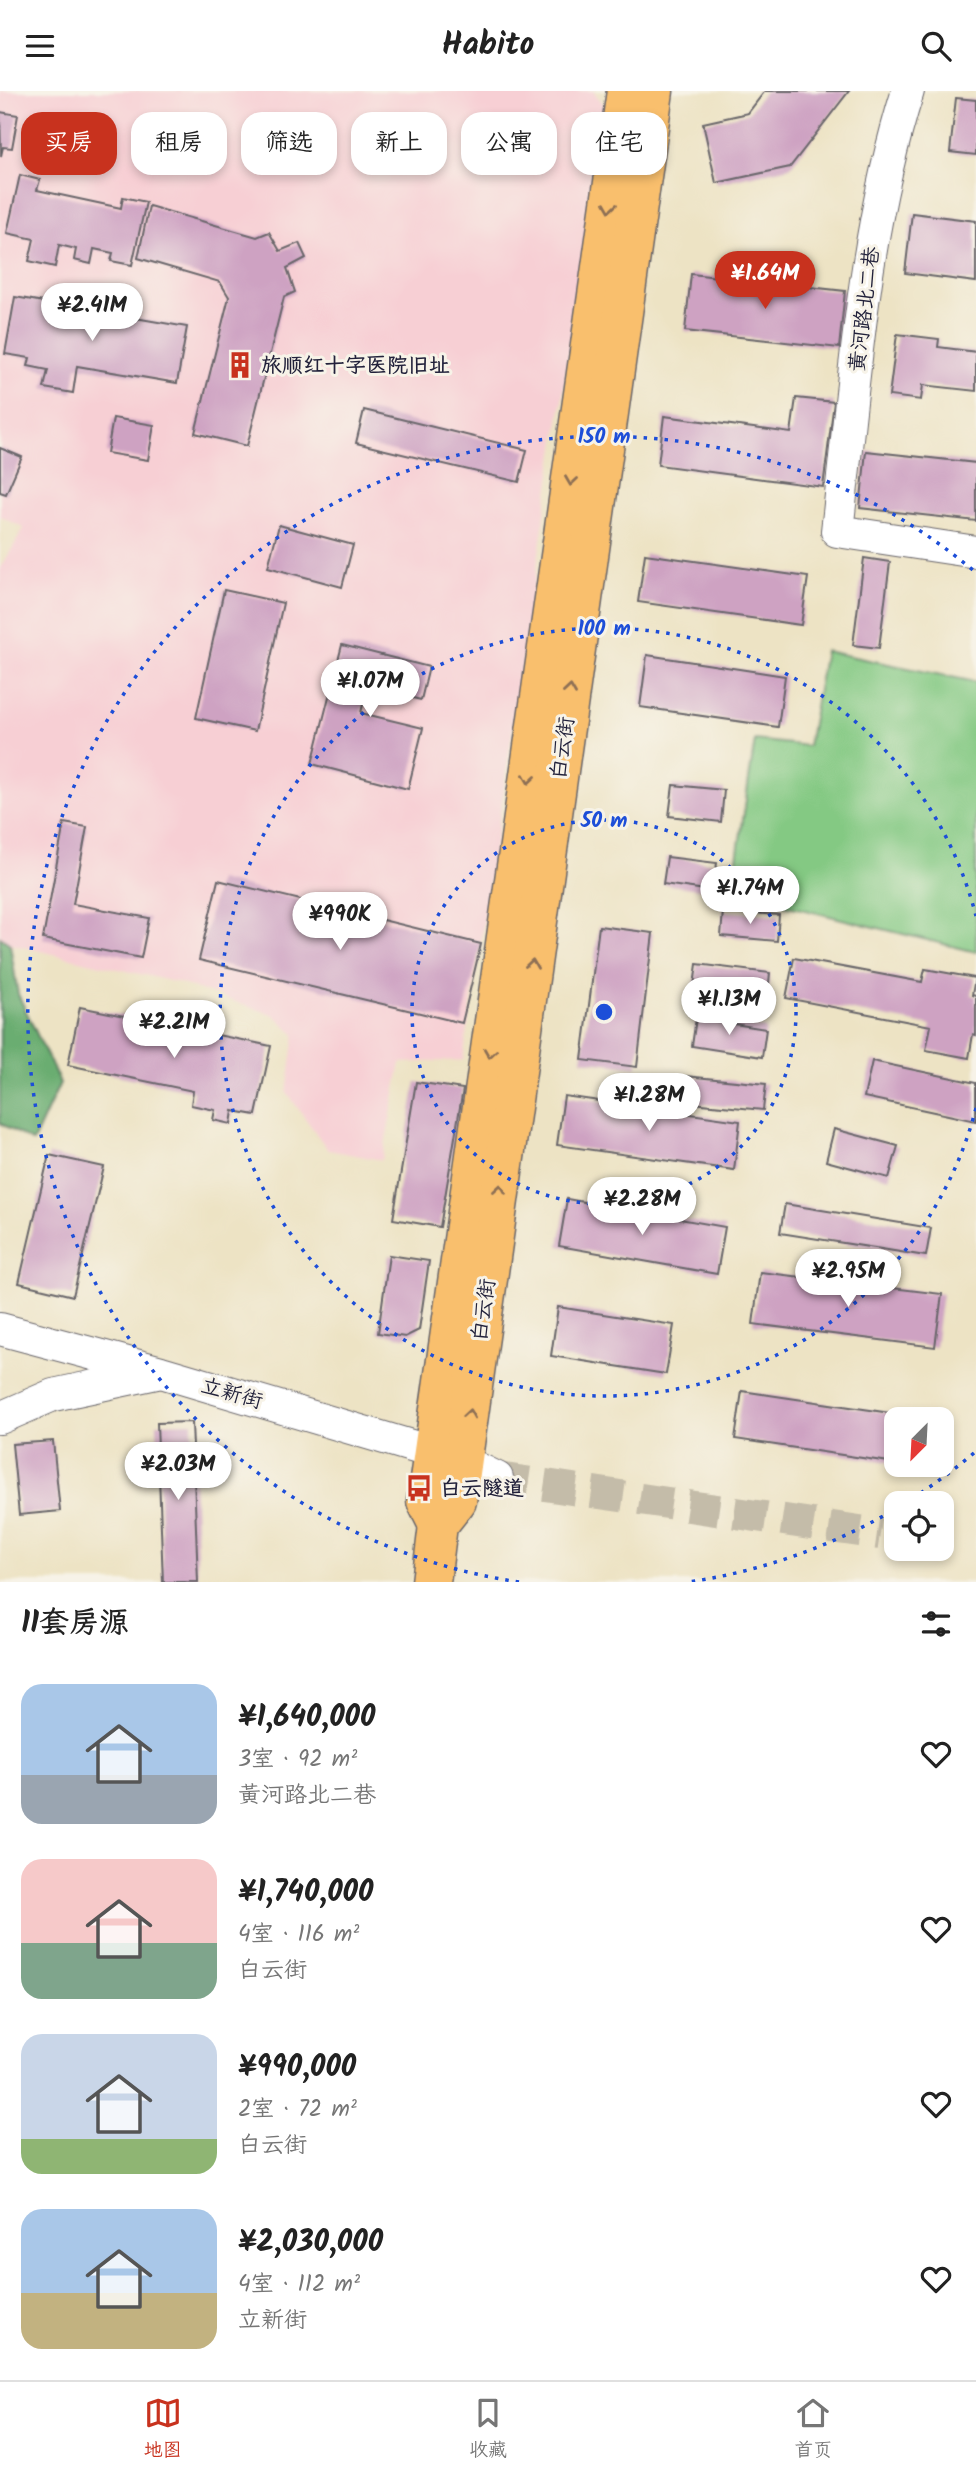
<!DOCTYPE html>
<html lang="zh">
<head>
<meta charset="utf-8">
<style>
  body { margin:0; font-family:Kalam,"LXGW WenKai TC",sans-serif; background:#f6f6f6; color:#222; height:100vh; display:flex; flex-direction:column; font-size:26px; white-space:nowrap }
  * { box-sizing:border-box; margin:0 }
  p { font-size:23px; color:#767676 }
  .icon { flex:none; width:38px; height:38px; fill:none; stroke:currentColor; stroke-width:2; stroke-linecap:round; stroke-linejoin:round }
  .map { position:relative; height:1491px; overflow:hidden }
  .side { display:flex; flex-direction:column; background:#fff; flex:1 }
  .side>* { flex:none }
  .top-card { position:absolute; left:21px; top:21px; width:934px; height:63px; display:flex; gap:14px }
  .needle { width:46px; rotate:204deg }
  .buttons { position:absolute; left:884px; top:1316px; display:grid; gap:14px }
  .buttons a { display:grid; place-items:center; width:70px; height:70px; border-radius:14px; background:#fff; box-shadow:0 4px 10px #0003; font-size:35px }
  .price { position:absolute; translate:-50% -60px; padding:0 16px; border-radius:24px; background:#fff; color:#222; font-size:23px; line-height:46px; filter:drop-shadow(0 2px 4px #0008) }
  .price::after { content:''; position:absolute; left:50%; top:42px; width:21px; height:16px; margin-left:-10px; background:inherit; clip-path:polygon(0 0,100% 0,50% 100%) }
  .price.active { background:#c8321e; color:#fff }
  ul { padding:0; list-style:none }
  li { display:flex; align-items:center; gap:21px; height:175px; padding:0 21px }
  li span { display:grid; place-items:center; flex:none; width:196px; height:140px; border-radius:21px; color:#555 }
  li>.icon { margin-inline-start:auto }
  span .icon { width:84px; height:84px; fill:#fffc; stroke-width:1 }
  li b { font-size:30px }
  h2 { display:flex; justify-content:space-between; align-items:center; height:84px; padding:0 21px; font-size:30px }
  .chip { padding:0 24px; border-radius:21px; background:#fff; box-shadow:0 4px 10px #0003; font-size:24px; line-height:63px }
  .chip.active { background:#c8321e; color:#fff }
  header { display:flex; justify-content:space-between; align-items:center; height:91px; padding:0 21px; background:#fff; font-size:32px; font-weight:800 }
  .dock { display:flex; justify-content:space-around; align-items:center; height:98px; border-top:2px solid #e0e0e0; background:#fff; font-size:19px; color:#767676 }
  .dock a { display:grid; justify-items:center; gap:4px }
  .dock .active { color:#c8321e }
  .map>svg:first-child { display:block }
  .built { fill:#f7cfd4 }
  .green { fill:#84c983; stroke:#53765f; stroke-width:2 }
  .forest { fill:#6bad71; stroke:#466856; stroke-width:2 }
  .building { fill:#cea2c2 }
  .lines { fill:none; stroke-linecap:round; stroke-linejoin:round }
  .minor-tunnel { stroke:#c4bca9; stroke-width:32; stroke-dasharray:32 16; stroke-linecap:butt }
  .minor-casing { stroke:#69666b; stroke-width:34 }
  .major-casing { stroke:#69666b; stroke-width:41 }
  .minor { stroke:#fff; stroke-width:32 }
  .major { stroke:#f9bf6d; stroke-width:38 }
  .oneway { stroke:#8e7054 }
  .ring { fill:none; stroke:#1d4ed8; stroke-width:3.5; stroke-dasharray:3.5 7 }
  .labels { text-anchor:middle; stroke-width:6; stroke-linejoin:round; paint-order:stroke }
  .street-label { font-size:21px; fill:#22223b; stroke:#f7f3e8 }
  .poi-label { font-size:21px; font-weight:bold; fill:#22223b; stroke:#f7f3e8; text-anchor:start }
  .centre { fill:#1d4ed8; stroke:#f7f3e8; stroke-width:3.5 }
  .ring-label { font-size:21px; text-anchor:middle; font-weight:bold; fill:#1d4ed8; stroke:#f7f3e8; stroke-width:6; stroke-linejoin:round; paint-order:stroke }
</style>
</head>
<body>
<header><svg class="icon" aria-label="menu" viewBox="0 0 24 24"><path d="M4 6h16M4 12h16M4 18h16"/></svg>Habito<svg class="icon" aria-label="search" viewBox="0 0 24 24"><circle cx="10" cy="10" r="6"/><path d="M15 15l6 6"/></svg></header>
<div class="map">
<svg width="976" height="1491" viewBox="0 0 976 1491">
  <rect width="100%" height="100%" fill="#f7f3e8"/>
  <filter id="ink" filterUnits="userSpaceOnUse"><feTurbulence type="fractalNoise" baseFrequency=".0143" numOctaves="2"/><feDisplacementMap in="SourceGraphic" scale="14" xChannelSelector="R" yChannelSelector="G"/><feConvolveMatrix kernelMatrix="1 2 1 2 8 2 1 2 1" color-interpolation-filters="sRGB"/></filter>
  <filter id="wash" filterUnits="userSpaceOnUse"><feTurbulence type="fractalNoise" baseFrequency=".00686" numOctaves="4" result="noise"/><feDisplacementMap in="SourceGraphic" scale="28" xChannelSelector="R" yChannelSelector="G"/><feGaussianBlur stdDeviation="1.57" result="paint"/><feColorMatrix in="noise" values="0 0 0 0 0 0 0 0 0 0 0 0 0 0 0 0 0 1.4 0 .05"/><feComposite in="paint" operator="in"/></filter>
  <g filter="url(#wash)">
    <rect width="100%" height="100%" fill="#ede3c4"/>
    <polygon class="built" points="0,0 593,0 606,16 463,969 401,972 382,1069 328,1059 287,1002 295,943 274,924 179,892 10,853 0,846 0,478 24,437 0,425"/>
    <polygon class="green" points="825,560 976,591 976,861 732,801 755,649 808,655"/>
    <polygon class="forest" points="0,846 10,853 18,903 60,992 33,1051 0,1032"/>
    <g id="blocks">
      <g class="building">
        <polygon points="765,0 849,0 790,76 716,92 703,32 748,22"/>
        <polygon points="956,7 976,9 976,64 950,61"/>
        <polygon points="0,21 18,24 12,57 3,56 1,65"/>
        <polygon points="20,84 40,89 37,99 121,117 123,106 146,111 132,174 111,170 113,162 94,158 91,173 74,169 76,158 59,154 55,176 29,170 34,148 7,142"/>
        <polygon points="149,115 257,146 269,141 280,160 299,152 306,167 287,177 295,201 284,206 247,355 195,342 229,206 220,191 138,167"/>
        <polygon points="912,122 976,130 976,191 905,182"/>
        <polygon points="691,183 845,200 839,257 685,240"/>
        <polygon points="15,206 187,236 177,292 77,275 73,302 44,297 48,279 28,275 30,267 5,263"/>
        <polygon points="897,243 939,248 938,256 976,261 976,300 923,294 921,309 889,305"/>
        <polygon points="796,307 834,311 823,396 658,374 664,325 791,342"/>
        <polygon points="364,319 527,359 519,391 356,352"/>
        <polygon points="113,327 154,334 148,369 107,362"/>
        <polygon points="0,357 22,366 6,403 0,401"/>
        <polygon points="866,360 976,372 976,430 860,417"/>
        <polygon points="279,434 353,454 342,496 268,476"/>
        <polygon points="645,463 808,486 801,534 638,511"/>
        <polygon points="864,467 890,471 879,557 853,554"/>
        <polygon points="224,499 283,512 255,640 196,627"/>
        <polygon points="342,554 429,576 421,609 367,596 361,622 423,637 408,698 312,673"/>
        <polygon points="647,564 785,585 778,636 640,616"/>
        <polygon points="673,694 724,699 721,731 669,725"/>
        <polygon points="64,732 87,736 73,813 149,827 141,867 43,848"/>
        <polygon points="667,766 717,772 713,800 663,793"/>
        <polygon points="218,789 481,853 462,932 199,869"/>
        <polygon points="723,820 779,824 777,850 721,845"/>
        <polygon points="599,835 653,842 637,976 582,969"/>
        <polygon points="794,867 922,891 925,878 975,887 972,904 976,905 976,944 973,943 969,967 926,959 931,935 786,907"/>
        <polygon points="697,873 770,882 767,911 693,902"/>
        <polygon points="80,916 271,955 256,1024 233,1020 231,1033 213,1029 215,1019 191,1014 193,1000 68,974"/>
        <polygon points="696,927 766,938 762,966 692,955"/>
        <polygon points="872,970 976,992 976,1030 864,1006"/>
        <polygon points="685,985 766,993 763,1019 682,1011"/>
        <polygon points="416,991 463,998 440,1136 393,1128"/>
        <polygon points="564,1005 740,1030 734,1079 557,1054"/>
        <polygon points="834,1038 898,1055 889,1087 826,1070"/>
        <polygon points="49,1064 104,1076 73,1205 19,1192"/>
        <polygon points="567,1108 725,1136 717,1183 559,1155"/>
        <polygon points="785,1113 931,1137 926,1165 780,1142"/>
        <polygon points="389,1164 429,1170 419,1239 405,1246 378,1242"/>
        <polygon points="760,1181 942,1203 935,1256 753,1233"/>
        <polygon points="558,1216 674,1234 666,1283 551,1265"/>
        <polygon points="742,1300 924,1327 923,1328 896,1328 896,1372 735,1348"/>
        <polygon points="192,1331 198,1491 163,1491 157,1332"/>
        <polygon points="53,1350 60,1420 19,1424 12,1353"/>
      </g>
    </g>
  </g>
  <g filter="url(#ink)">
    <use href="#blocks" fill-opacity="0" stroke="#69666b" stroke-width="2"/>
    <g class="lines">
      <polyline class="minor-tunnel" points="497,1387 880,1443"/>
      <defs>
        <g id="minor">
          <path d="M908,0c-45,142 -54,293 -71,440l139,21"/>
          <polyline points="0,1238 161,1281 462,1370 497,1387"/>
          <polyline points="0,1327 53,1304 156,1282"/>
        </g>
        <g id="major">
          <polyline points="438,1434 426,1410 626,0"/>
          <polyline points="431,1491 438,1434 457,1410 654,0"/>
        </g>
      </defs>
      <use href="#minor" class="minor-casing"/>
      <use href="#major" class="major-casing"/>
      <use href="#minor" class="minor"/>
      <use href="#major" class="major"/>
    </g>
    <defs><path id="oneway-chevron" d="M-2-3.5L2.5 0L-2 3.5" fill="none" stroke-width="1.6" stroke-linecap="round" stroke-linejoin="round" transform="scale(1.75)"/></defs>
    <g class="oneway">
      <use href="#oneway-chevron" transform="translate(610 116) rotate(98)"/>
      <use href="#oneway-chevron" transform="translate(571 390) rotate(98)"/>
      <use href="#oneway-chevron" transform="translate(570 599) rotate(-82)"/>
      <use href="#oneway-chevron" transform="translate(529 688) rotate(98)"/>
      <use href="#oneway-chevron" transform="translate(532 873) rotate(-82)"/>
      <use href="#oneway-chevron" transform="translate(490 962) rotate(98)"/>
      <use href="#oneway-chevron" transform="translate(500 1098) rotate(-82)"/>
      <use href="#oneway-chevron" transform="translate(469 1323) rotate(-82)"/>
    </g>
  </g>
  <g class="ring">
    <circle cx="604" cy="921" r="192"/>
    <path d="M976 1017A384 384 0 1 1 976 825"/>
    <path d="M974 1362A576 576 0 0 1 905 1412M892 1420A576 576 0 0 1 689 1491M519 1491A576 576 0 1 1 974 480"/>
  </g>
  <defs>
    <symbol id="building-bare" viewBox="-9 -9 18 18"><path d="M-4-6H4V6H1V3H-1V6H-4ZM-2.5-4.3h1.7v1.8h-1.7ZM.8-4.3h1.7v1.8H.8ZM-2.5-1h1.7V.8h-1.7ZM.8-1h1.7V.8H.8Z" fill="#c8321e" stroke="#f7f3e8" stroke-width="2.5" paint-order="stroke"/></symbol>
    <symbol id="bus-bare" viewBox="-9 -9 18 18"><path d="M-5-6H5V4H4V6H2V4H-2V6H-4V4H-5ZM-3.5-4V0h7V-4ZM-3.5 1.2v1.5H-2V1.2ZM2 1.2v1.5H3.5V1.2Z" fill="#c8321e" stroke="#f7f3e8" stroke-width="2.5" paint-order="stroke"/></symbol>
  </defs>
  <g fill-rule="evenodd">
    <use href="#building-bare" x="221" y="255" width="38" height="38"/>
    <use href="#bus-bare" x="400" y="1378" width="38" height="38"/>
  </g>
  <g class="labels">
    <g class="street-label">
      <text transform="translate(864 218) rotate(-83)" y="7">黄河路北二巷</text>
      <text transform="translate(562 657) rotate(-82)" y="7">白云街</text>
      <text transform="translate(483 1219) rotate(-82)" y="7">白云街</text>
      <text transform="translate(232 1302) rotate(16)" y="7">立新街</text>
    </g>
    <g class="poi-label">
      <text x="261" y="281">旅顺红十字医院旧址</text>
      <text x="440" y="1404">白云隧道</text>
    </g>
  </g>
  <circle cx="604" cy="921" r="10" class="centre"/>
  <g class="ring-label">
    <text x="604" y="352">150 m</text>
    <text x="604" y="544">100 m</text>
    <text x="604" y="736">50 m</text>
  </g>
</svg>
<div class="buttons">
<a><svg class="needle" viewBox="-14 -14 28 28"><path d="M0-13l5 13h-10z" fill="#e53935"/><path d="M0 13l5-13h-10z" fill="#767676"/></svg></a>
<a><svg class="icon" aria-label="locate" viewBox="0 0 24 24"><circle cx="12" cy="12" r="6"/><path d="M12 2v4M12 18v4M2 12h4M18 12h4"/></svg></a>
</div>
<b class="price active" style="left:765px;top:220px">¥1.64M</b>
<b class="price" style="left:92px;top:252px">¥2.41M</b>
<b class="price" style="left:370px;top:628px">¥1.07M</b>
<b class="price" style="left:750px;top:835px">¥1.74M</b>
<b class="price" style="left:340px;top:861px">¥990K</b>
<b class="price" style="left:729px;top:946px">¥1.13M</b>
<b class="price" style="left:174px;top:969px">¥2.21M</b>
<b class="price" style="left:649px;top:1042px">¥1.28M</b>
<b class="price" style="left:642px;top:1146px">¥2.28M</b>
<b class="price" style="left:848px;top:1218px">¥2.95M</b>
<b class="price" style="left:178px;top:1411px">¥2.03M</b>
<div class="top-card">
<a class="chip active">买房</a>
<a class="chip">租房</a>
<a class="chip">筛选</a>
<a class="chip">新上</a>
<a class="chip">公寓</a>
<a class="chip">住宅</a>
</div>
</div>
<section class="side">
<h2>11套房源<svg class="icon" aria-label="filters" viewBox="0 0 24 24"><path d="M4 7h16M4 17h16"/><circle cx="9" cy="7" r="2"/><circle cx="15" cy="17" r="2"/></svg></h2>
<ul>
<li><span style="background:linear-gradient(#a9c7e8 65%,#9aa5b1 0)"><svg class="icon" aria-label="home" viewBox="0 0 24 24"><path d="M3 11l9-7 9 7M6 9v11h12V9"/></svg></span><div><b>¥1,640,000</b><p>3室 · 92 m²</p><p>黄河路北二巷</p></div><svg class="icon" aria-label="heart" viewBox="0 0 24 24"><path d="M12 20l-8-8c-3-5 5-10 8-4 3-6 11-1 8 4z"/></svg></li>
<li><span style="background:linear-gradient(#f6c9c9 60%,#7fa58c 0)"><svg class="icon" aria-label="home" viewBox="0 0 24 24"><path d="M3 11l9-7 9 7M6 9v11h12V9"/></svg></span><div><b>¥1,740,000</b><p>4室 · 116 m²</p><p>白云街</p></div><svg class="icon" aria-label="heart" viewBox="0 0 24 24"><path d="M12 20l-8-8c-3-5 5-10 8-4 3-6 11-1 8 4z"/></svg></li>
<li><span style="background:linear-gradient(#c9d6e8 75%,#8fb573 0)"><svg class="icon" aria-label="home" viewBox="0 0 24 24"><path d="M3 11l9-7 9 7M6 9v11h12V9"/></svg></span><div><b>¥990,000</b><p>2室 · 72 m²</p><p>白云街</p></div><svg class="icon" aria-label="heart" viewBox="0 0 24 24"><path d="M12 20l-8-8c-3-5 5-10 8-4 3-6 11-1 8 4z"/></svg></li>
<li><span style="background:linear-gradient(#a9c7e8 60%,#c2b280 0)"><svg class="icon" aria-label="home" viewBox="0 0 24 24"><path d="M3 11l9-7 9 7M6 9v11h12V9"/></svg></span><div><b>¥2,030,000</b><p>4室 · 112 m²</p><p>立新街</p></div><svg class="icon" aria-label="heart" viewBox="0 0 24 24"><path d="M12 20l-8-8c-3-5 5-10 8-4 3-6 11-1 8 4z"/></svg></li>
</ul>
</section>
<nav class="dock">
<a class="active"><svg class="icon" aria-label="map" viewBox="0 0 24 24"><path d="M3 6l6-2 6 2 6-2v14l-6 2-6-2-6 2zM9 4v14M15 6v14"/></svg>地图</a>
<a><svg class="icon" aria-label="saved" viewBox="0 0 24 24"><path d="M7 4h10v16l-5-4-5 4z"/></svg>收藏</a>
<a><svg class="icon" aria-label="home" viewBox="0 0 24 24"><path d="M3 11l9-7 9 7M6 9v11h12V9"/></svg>首页</a>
</nav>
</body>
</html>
